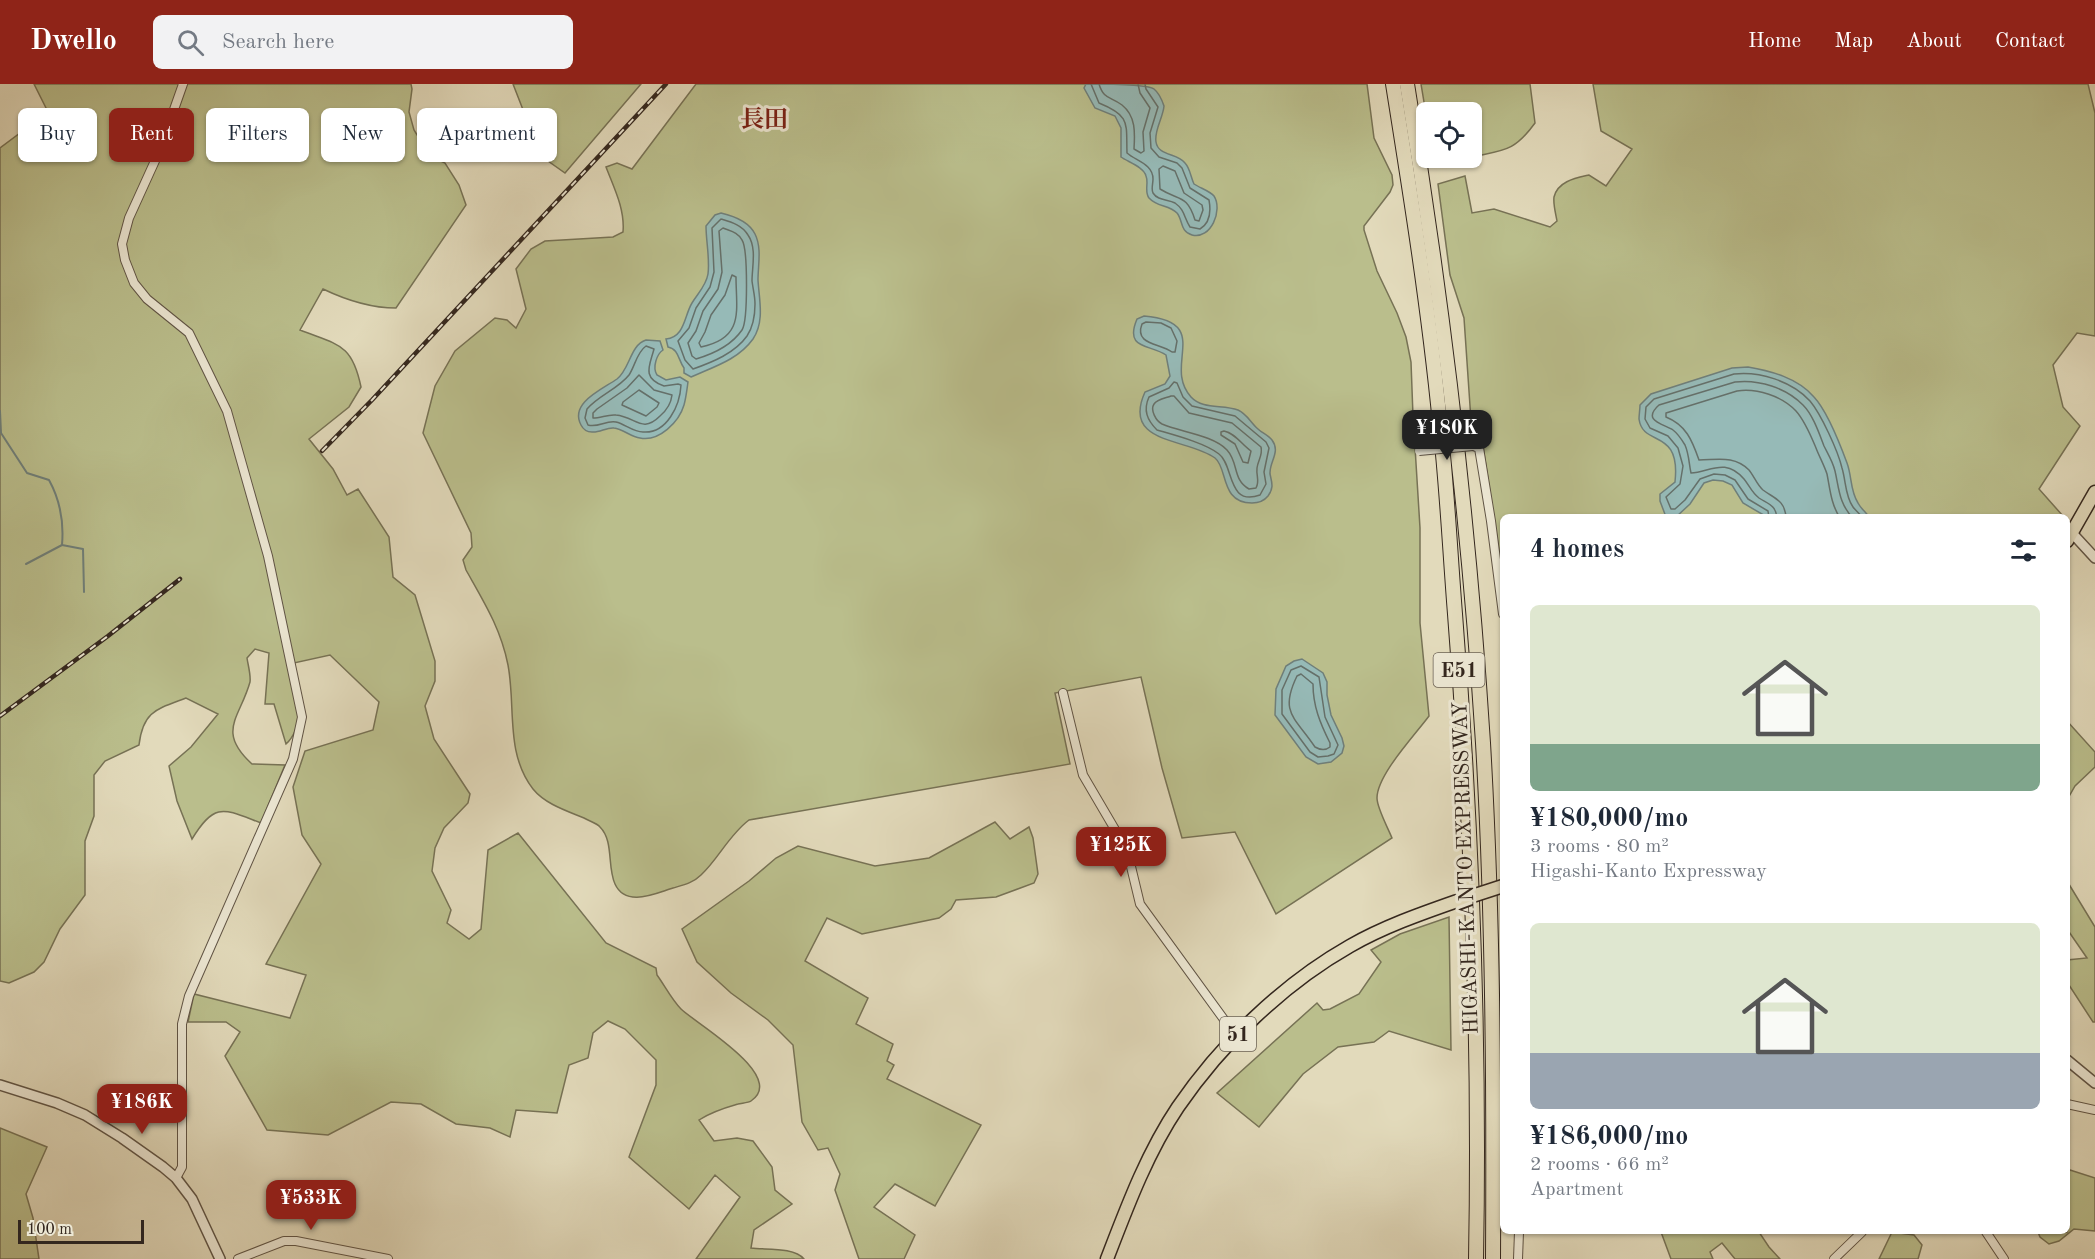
<!DOCTYPE html>
<html lang="en">
<head>
<meta charset="utf-8">
<style>
  body { margin:0; font-family:"Old Standard TT","Noto Serif JP",serif; background:#f2f2f3; color:#1f2937; height:100vh; display:flex; flex-direction:column; font-size:22px; white-space:nowrap }
  * { box-sizing:border-box; margin:0 }
  p { font-size:20px; color:#747a83 }
  .icon { flex:none; width:33px; height:33px; fill:none; stroke:currentColor; stroke-width:2; stroke-linecap:round; stroke-linejoin:round }
  .map { position:relative; flex:1; overflow:hidden }
  .side { position:absolute; left:1500px; top:430px; width:570px; height:720px; display:flex; flex-direction:column; background:#fff; border-radius:9px; box-shadow:0 2px 4px #0004 }
  .side>* { flex:none }
  .banner { position:absolute; left:18px; top:24px; width:570px; height:54px; display:flex; gap:12px }
  .tools { position:absolute; left:1416px; top:18px; display:grid; gap:12px }
  .tools a { display:grid; place-items:center; width:66px; height:66px; border-radius:9px; background:#fff; box-shadow:0 2px 4px #0004; font-size:30px }
  .scale { position:absolute; left:18px; bottom:15px; width:126px; box-sizing:border-box; padding-left:6px; border:3px solid #34271e; border-top:0; font-size:16px; line-height:21px; white-space:nowrap; color:#34271e; -webkit-text-stroke:4px #ece7d3; paint-order:stroke }
  .price { position:absolute; translate:-50% -51px; padding:0 14px; border-radius:12px; background:#8f2418; color:#fff; font-size:20px; line-height:39px; filter:drop-shadow(0 2px 3px #0008) }
  .price::after { content:''; position:absolute; left:50%; top:36px; width:18px; height:14px; margin-left:-9px; background:inherit; clip-path:polygon(0 0,100% 0,50% 100%) }
  .price.active { background:#222; color:#fff }
  ul { padding:0; list-style:none }
  li { display:grid; align-content:center; gap:12px; height:318px; padding:0 30px }
  li span { display:grid; place-items:center; height:186px; border-radius:9px; color:#555 }
  li>.icon { margin-inline-start:auto }
  span .icon { width:108px; height:108px; fill:#fffc; stroke-width:1 }
  li b { font-size:26px }
  h2 { display:flex; justify-content:space-between; align-items:center; height:72px; padding:0 30px; font-size:26px }
  .pill { padding:0 21px; border-radius:9px; background:#fff; box-shadow:0 2px 4px #0004; font-size:21px; line-height:54px }
  .pill.active { background:#8f2418; color:#fff }
  header { display:flex; align-items:center; gap:36px; box-sizing:border-box; height:84px; padding:0 30px; background:#8f2418; color:#fff }
  header strong { font-size:28px }
  nav { display:flex; gap:33px; margin-inline-start:auto; font-size:21px }
  .search { width:420px; height:54px; background:#f2f2f3; display:flex; align-items:center; gap:15px; box-sizing:border-box; padding:0 21px; border-radius:9px; color:#747a83; font-size:22px }
  .map>svg:first-child { display:block }
  .green { fill:#babe8c; stroke:#777255; stroke-width:1.5 }
  .water { fill:#96bab7; stroke:#6f7f7a; stroke-width:1.5 }
  .lines { fill:none; stroke-linecap:round; stroke-linejoin:round }
  .shore { stroke:#65706a; stroke-width:1.5 }
  .stream { stroke:#6f7f7a; stroke-width:2 }
  .minor-casing { stroke:#605445; stroke-width:10 }
  .tertiary-casing { stroke:#605445; stroke-width:12 }
  .trunk-casing { stroke:#34271e; stroke-width:15 }
  .motorway-casing { stroke:#34271e; stroke-width:16 }
  .minor { stroke:#ece7d3; stroke-width:8 }
  .tertiary { stroke:#ece7d3; stroke-width:9 }
  .trunk { stroke:#e2dabb; stroke-width:12 }
  .motorway { stroke:#e2dabb; stroke-width:14 }
  .rail-casing { stroke:#34271e; stroke-width:4.5 }
  .rail { stroke:#ece7d3; stroke-width:2; stroke-dasharray:7; stroke-linecap:butt }
  .minor-bridge-casing { stroke:#605445; stroke-width:10; stroke-linecap:butt }
  .trunk-bridge-casing { stroke:#34271e; stroke-width:15; stroke-linecap:butt }
  .minor-bridge { stroke:#ece7d3; stroke-width:8 }
  .trunk-bridge { stroke:#e2dabb; stroke-width:12 }
  .labels { text-anchor:middle; stroke-width:6; stroke-linejoin:round; paint-order:stroke }
  .shield { fill:#ece7d3; stroke:#6b6154; stroke-width:1.5 }
  .shield-label { font-size:20px; font-weight:bold; fill:#34271e }
  .street-label { font-size:21px; fill:#34271e; stroke:#ece7d3 }
  .quarter-label { font-size:24px; font-weight:bold; fill:#7a1f14; stroke:#ece7d3 }
</style>
</head>
<body>
<header>
<strong>Dwello</strong>
<div class="search"><svg class="icon" aria-label="search" viewBox="0 0 24 24"><circle cx="10" cy="10" r="6"/><path d="M15 15l6 6"/></svg>Search here</div>
<nav><a>Home</a><a>Map</a><a>About</a><a>Contact</a></nav>
</header>
<div class="map">
<svg width="2095" height="1175" viewBox="0 0 2095 1175">
  <rect width="100%" height="100%" fill="#e2dabb"/>
  <filter id="stains"><feTurbulence type="fractalNoise" baseFrequency=".00333" numOctaves="4"/><feColorMatrix values="0 0 0 0 .2 0 0 0 0 .09 0 0 0 0 .02 0 0 0 .5 -.17"/></filter>
  <radialGradient id="worn" r=".72"><stop offset=".6" stop-color="#630" stop-opacity="0"/><stop offset="1" stop-color="#630" stop-opacity=".3"/></radialGradient>
  <g class="green">
    <path d="M34,0h377l1,5 -3,23 5,18 16,26 15,7 14,22 7,20 -70,103c-26,0 -50,-8 -73,-19l-23,41c38,15 52,13 61,57l-12,20 -40,32 24,30 14,26 11,-6 31,48 4,40 22,18 20,66v20l-10,25 9,33 36,55 -2,9 -24,25 -9,20 -3,23 19,39 -4,13 22,16 12,-10 7,-79 30,-17 88,110 50,25 1,7c8,11 15,25 24,34 14,14 107,67 70,92 -3,2 -10,2 -13,3 -14,4 -27,8 -39,16l15,21 23,-3 16,3 19,26 3,23 17,14 -38,26 -3,18c15,2 43,-1 53,11h-108l44,-62 -25,-22 -26,34 -60,-52 27,-72v-25l-31,-31 -17,-8 -15,12 -5,25 -19,7 -12,48 -41,-3 -6,27 -20,-9 -34,-4 -35,-20 -30,-2 -63,33 -61,-5 -42,-74 15,-24 -14,-10h-38l6,-28 96,24 16,-43 -40,-11 55,-100 -19,-29 -9,-48 12,-36 68,-21 6,-28 -49,-47 -41,9c5,26 19,60 -3,80l-12,-40h-9l4,-51 -14,-4 -8,9c1,7 4,17 3,24 -10,36 -34,49 2,82l33,1 -24,58c-37,-14 -46,-22 -69,16l-15,-38 -8,-35 22,-19 27,-33 -32,-16c-29,11 -43,13 -47,47l-34,16 -11,14v41l-9,25v54l-25,34 -16,33 -10,10 -25,11 -9,-2v-833l48,-36z"/>
    <polygon points="513,0 641,0 565,89 541,72"/>
    <path d="M696,0h671l7,54 18,37 1,10 -3,7 -26,34v4l13,41 20,42 9,24 5,25 3,81 58,-8 -8,-117 -14,-43 -12,-91 27,-8 7,37 22,-4 56,18 7,-6c-1,-6 -4,-17 -3,-24 4,-16 22,-19 35,-22l17,11 26,-37 -31,-18 -8,-47h495l7,29v223l-18,-3 -24,32 10,42 17,19 -41,63 24,27 -560,2v59l-21,-137 -67,7 5,81v95l9,93c-14,19 -52,59 -52,82 0,10 11,30 15,40l-116,76 -41,-82 -53,6 -20,-70 -21,-91 -86,16 15,71 -321,56c-20,15 -30,38 -48,55 -8,8 -18,10 -28,13 -17,5 -47,20 -58,-4 -8,-17 -1,-43 -15,-57 -3,-4 -11,-6 -16,-9 -17,-7 -39,-14 -51,-29 -28,-36 -17,-82 -25,-124 -7,-36 -24,-63 -42,-95l-3,-10 9,-13 -1,-14 -48,-100 12,-47 20,-35 40,-33 12,2 9,8 10,-19 -10,-40 15,-20 14,-8 68,-4 10,-5c2,-23 -9,-44 -17,-65l11,-4 15,6z"/>
    <path d="M1421,0h109l5,39c-21,29 -31,27 -63,34v-45h-46v2z"/>
    <polygon points="2067,637 2095,668 2095,683 2075,702 2067,716"/>
    <polygon points="995,738 1010,755 1029,743 1033,754 1038,790 1034,799 996,813 956,816 951,825 939,834 862,850 827,834 805,877 868,914 856,940 893,960 887,977 894,981 887,995 981,1041 935,1122 895,1100 874,1123 915,1151 904,1175 859,1175 835,1106 840,1090 828,1064 818,1066 802,1038 793,961 768,936 731,909 697,878 682,845 749,797 776,774 798,762 875,782 929,774"/>
    <polygon points="2067,797 2095,843 2095,938 2093,938 2069,901 2067,901 2067,876 2087,874 2067,845"/>
    <polygon points="1449,833 1451,966 1389,947 1374,958 1338,963 1303,990 1259,1043 1217,1009 1317,919 1323,926 1330,925 1359,910 1381,878 1371,866 1400,850"/>
    <polygon points="0,1044 47,1063 26,1110 33,1134 39,1175 0,1175"/>
    <polygon points="2070,1086 2095,1094 2095,1147 2074,1145 2059,1157 2049,1160 2040,1153 2038,1148 2067,1148 2067,1092"/>
    <polygon points="1661,1148 1759,1148 1769,1163 1780,1175 1735,1175 1722,1159 1710,1168 1713,1175 1671,1175"/>
    <polygon points="1892,1148 1914,1151 1922,1161 1918,1175 1879,1175"/>
  </g>
  <g class="water">
    <path d="M1086,0c11,0 62,0 68,5 5,4 8,11 10,17 -1,12 -10,24 -8,36 2,14 22,11 29,21 5,5 6,15 9,21 6,4 16,7 20,12 9,14 -3,44 -22,39 -12,-3 -9,-15 -15,-22 -8,-8 -20,-6 -28,-15 -5,-7 0,-15 -3,-22 -2,-9 -18,-14 -25,-19v-29l-6,-12 -20,-8 -11,-20z"/>
    <path d="M721,129c13,3 28,9 34,21 7,14 3,31 3,46 1,19 7,41 -5,59 -15,21 -40,28 -62,38l-7,-4v-5c-6,-8 -5,-19 -16,-21l-2,-8c19,-2 18,-23 26,-36 6,-10 14,-17 16,-29 2,-15 -2,-33 -2,-48l9,-11z"/>
    <path d="M1144,232c70,6 18,49 47,81 12,13 32,7 47,13 9,4 13,13 20,19 4,4 10,6 14,11 9,12 -3,22 -2,34 2,9 4,14 -2,22 -4,5 -9,7 -16,7 -32,0 -24,-35 -37,-45 -27,-20 -94,-13 -70,-66l20,-8 5,-8 -4,-21c-16,-11 -42,-5 -29,-36z"/>
    <path d="M646,256l14,1 3,9c-6,4 -11,17 -6,25l9,5 14,-3 8,5c-1,7 -2,16 -4,23 -5,17 -25,37 -44,33 -9,-1 -17,-9 -26,-10 -7,-1 -15,5 -22,4 -5,0 -9,-3 -11,-7 -12,-22 22,-36 36,-46 13,-10 13,-34 29,-39z"/>
    <path d="M1748,283c23,4 50,11 66,30 14,15 26,47 33,66 5,13 3,28 11,40 3,6 8,9 11,14h-102l-24,-14 -11,-18 -9,-4 -10,-1 -9,3 -14,21 -14,13h-10l-6,-16v-7l15,-12c6,-55 -32,-34 -36,-63 0,-4 1,-10 1,-14l11,-11 81,-26z"/>
    <polygon points="1302,575 1323,589 1327,598 1327,611 1331,631 1342,654 1344,662 1342,669 1331,678 1318,680 1306,673 1275,631 1276,605 1286,582 1294,577"/>
  </g>
  <g class="lines">
    <g class="shore">
      <path d="M1091,0l8,19c32,13 27,20 28,50 9,8 26,11 26,26 0,5 -2,10 0,14 5,8 15,6 22,10 10,7 9,15 15,24l10,2c10,-6 11,-18 9,-29l-19,-12 -8,-20 -5,-5 -18,-6 -8,-9 -1,-15 8,-26 -12,-18 -1,-5"/>
      <path d="M1099,0c5,16 11,12 23,21 14,11 13,28 12,44l7,4 3,-2 -1,-19 7,-24 -10,-15 -2,-9"/>
      <path d="M1163,82l12,5 9,22 18,12 1,5 -4,11 -4,-1c-8,-26 -16,-19 -35,-31l-1,-20z"/>
      <path d="M721,135c10,3 21,6 27,16 9,13 4,32 4,46 1,8 3,15 3,23 0,10 -2,23 -8,32 -12,17 -34,26 -54,33l-8,-9 -7,-19 11,-13 7,-20 14,-21 4,-15 -2,-44z"/>
      <path d="M723,144c7,3 15,4 19,12 6,9 6,81 0,90 -11,16 -29,24 -46,29l-4,-3 -4,-13 8,-12 7,-20 15,-22 4,-17 -3,-41z"/>
      <path d="M732,191l4,2c0,33 9,61 -35,70l-2,-4 6,-11 6,-17 14,-20z"/>
      <path d="M1146,238l15,1 10,5 6,13 -2,11h-3c-12,-9 -38,-7 -30,-28z"/>
      <path d="M646,262l8,3c-4,16 -13,29 10,37l14,-2 3,1c-1,20 -14,49 -38,47 -10,0 -18,-8 -27,-10 -10,-2 -18,6 -28,3l-3,-7 2,-9c12,-14 31,-20 42,-34 6,-9 8,-23 17,-29z"/>
      <path d="M639,291l15,15 18,5c-1,9 -5,15 -12,21 -18,18 -24,1 -44,-1 -8,-1 -15,3 -23,3v-5l4,-4 30,-21z"/>
      <path d="M1174,298l3,1 6,14 9,9 43,10 31,26 3,6 -5,24 2,12 -6,11c-33,12 -26,-30 -41,-41 -14,-11 -45,-19 -62,-24 -10,-10 -14,-20 -8,-33l20,-9z"/>
      <polygon points="639,306 659,319 657,323 646,332 622,321 623,318"/>
      <path d="M1171,312h3l15,17 43,10 29,24c2,8 -3,13 -4,21 -1,8 3,13 -1,20l-7,1c-17,-10 -10,-26 -22,-39 -14,-15 -47,-18 -65,-26 -6,-3 -12,-14 -8,-20 3,-5 12,-6 17,-8z"/>
      <path d="M1224,347c11,2 18,14 27,20l-3,12 -5,-1 -8,-18 -14,-9v-3z"/>
      <path d="M1769,434l-1,-7 -20,-12 -13,-19 -10,-5 -11,-1 -14,5 -15,21 -10,9h-4l-5,-12 14,-13 3,-18 -5,-18 -10,-12 -18,-8 -5,-9 1,-12 8,-8 80,-25c25,-3 58,7 76,27 11,13 28,50 32,67 4,13 3,28 11,39 3,4 7,7 10,11"/>
      <path d="M1777,434c-1,-13 -9,-14 -18,-20 -7,-5 -10,-13 -15,-19 -19,-22 -34,-7 -53,-6 -2,-9 -2,-19 -6,-28 -3,-5 -8,-12 -12,-15 -9,-6 -32,-9 -14,-25l76,-23c24,-3 51,6 68,23 10,10 16,28 21,41 4,8 9,16 11,25 4,17 4,33 18,47"/>
      <path d="M1786,434c-1,-18 -11,-19 -23,-28 -6,-5 -9,-14 -14,-20 -15,-15 -32,-10 -50,-10 -7,-20 -13,-35 -33,-43v-4l71,-22c20,-3 45,5 59,20 9,10 15,25 20,37 3,8 8,17 11,26 3,15 4,30 13,44"/>
      <polygon points="1301,582 1319,593 1325,633 1338,661 1334,670 1328,672 1318,673 1310,668 1282,630 1282,606 1291,586"/>
      <path d="M1301,590l12,10c0,22 7,39 17,59v4c-5,4 -10,3 -15,0 -20,-30 -36,-34 -18,-71z"/>
    </g>
    <g class="stream">
      <path d="M0,327l1,22 26,40 22,7c11,20 15,42 13,65l21,4 1,43"/>
      <polyline points="26,480 62,461"/>
    </g>
    <defs>
      <g id="minor">
        <polyline points="1473,362 1479,364 1491,437 1503,530"/>
        <polyline points="1063,609 1083,691 1127,766 1140,820 1236,952"/>
        <polyline points="2067,1020 2095,1026"/>
        <polyline points="176,1094 182,1083 182,940 189,912 293,675 302,633 268,472 227,327 189,249 147,215 134,199 125,176 122,160 129,134 159,68 183,0"/>
        <polyline points="1986,1148 2004,1175"/>
        <polyline points="238,1175 284,1157 296,1157 388,1175"/>
        <polyline points="1518,1175 1519,1148"/>
        <polyline points="1834,1175 1862,1148"/>
      </g>
      <g id="tertiary">
        <polyline points="2072,449 2095,474"/>
        <polyline points="2067,976 2095,999"/>
        <polyline points="0,1001 57,1019 85,1031 122,1054 163,1083 176,1094 192,1115 220,1175"/>
      </g>
      <g id="trunk">
        <polyline points="2067,457 2095,408"/>
        <path d="M1107,1175c20,-52 40,-106 71,-152 44,-64 105,-123 172,-161 35,-20 73,-33 110,-46"/>
      </g>
      <g id="motorway">
        <path d="M1393,0c18,113 36,226 47,340 7,63 10,127 15,190 17,215 25,429 21,645"/>
        <path d="M1407,0c36,219 62,438 76,659 10,172 11,344 10,516"/>
      </g>
    </defs>
    <use href="#minor" class="minor-casing"/>
    <use href="#tertiary" class="tertiary-casing"/>
    <use href="#trunk" class="trunk-casing"/>
    <use href="#motorway" class="motorway-casing"/>
    <use href="#minor" class="minor"/>
    <use href="#tertiary" class="tertiary"/>
    <use href="#trunk" class="trunk"/>
    <use href="#motorway" class="motorway"/>
    <defs>
      <g id="rail">
        <polyline points="322,367 372,316 666,0"/>
        <polyline points="0,632 108,552 180,495"/>
      </g>
    </defs>
    <use href="#rail" class="rail-casing"/>
    <use href="#rail" class="rail"/>
    <defs>
      <polyline id="minor-bridge" points="1419,367 1473,362"/>
      <polyline id="trunk-bridge" points="1460,816 1503,802"/>
    </defs>
    <use href="#minor-bridge" class="minor-bridge-casing"/>
    <use href="#trunk-bridge" class="trunk-bridge-casing"/>
    <use href="#minor-bridge" class="minor-bridge"/>
    <use href="#trunk-bridge" class="trunk-bridge"/>
  </g>
  <g class="labels">
    <g class="shield">
      <rect x="1433.5" y="569" width="51" height="34" rx="4.5"/>
      <rect x="1220" y="933" width="36" height="34" rx="4.5"/>
    </g>
    <g class="shield-label">
      <text x="1459" y="593">E51</text>
      <text x="1238" y="957">51</text>
    </g>
    <g class="street-label">
      <text transform="translate(1465 784) rotate(-92)" y="7">HIGASHI-KANTO EXPRESSWAY</text>
    </g>
    <g class="quarter-label">
      <text x="764" y="43">長田</text>
    </g>
  </g>
  <rect width="100%" height="100%" filter="url(#stains)"/>
  <rect width="100%" height="100%" fill="url(#worn)"/>
</svg>
<div class="tools">
<a><svg class="icon" aria-label="locate" viewBox="0 0 24 24"><circle cx="12" cy="12" r="6"/><path d="M12 2v4M12 18v4M2 12h4M18 12h4"/></svg></a>
</div>
<div class="scale">100 m</div>
<b class="price active" style="left:1447px;top:377px">¥180K</b>
<b class="price" style="left:1121px;top:794px">¥125K</b>
<b class="price" style="left:142px;top:1051px">¥186K</b>
<b class="price" style="left:311px;top:1147px">¥533K</b>
<div class="banner">
<a class="pill">Buy</a>
<a class="pill active">Rent</a>
<a class="pill">Filters</a>
<a class="pill">New</a>
<a class="pill">Apartment</a>
</div>
<section class="side">
<h2>4 homes<svg class="icon" aria-label="filters" viewBox="0 0 24 24"><path d="M4 7h16M4 17h16"/><circle cx="9" cy="7" r="2"/><circle cx="15" cy="17" r="2"/></svg></h2>
<ul>
<li><span style="background:linear-gradient(#dfe7d0 75%,#7fa58c 0)"><svg class="icon" aria-label="home" viewBox="0 0 24 24"><path d="M3 11l9-7 9 7M6 9v11h12V9"/></svg></span><div><b>¥180,000/mo</b><p>3 rooms · 80 m²</p><p>Higashi-Kanto Expressway</p></div></li>
<li><span style="background:linear-gradient(#dfe7d0 70%,#9aa5b1 0)"><svg class="icon" aria-label="home" viewBox="0 0 24 24"><path d="M3 11l9-7 9 7M6 9v11h12V9"/></svg></span><div><b>¥186,000/mo</b><p>2 rooms · 66 m²</p><p>Apartment</p></div></li>
</ul>
</section>
</div>
</body>
</html>
